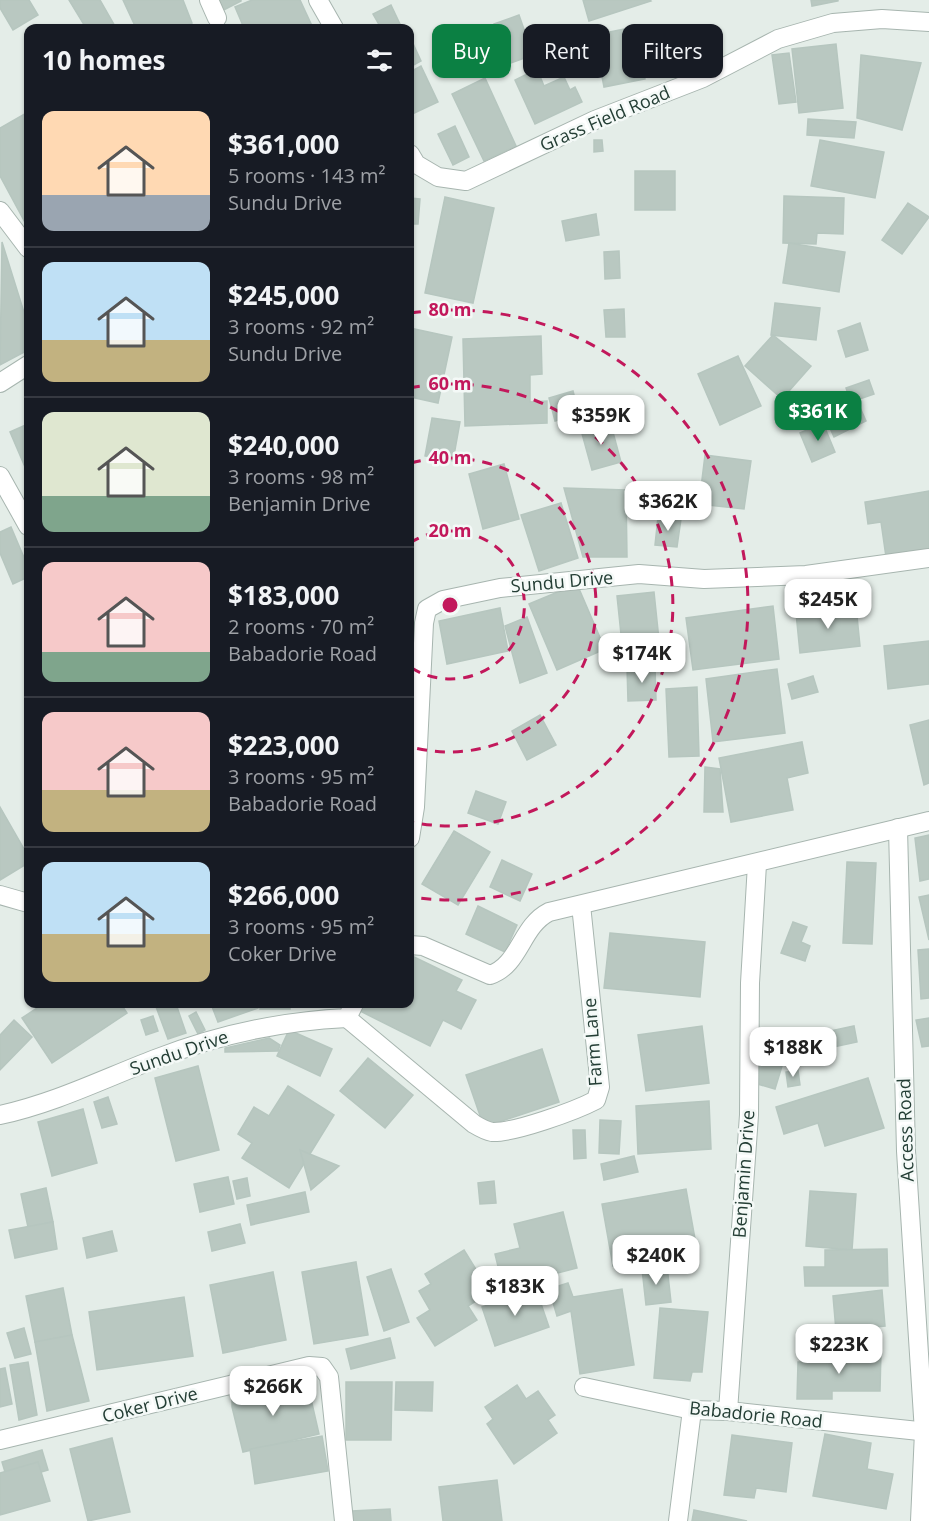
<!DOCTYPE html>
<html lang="en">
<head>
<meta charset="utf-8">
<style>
  body { margin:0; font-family:"Open Sans",sans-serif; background:#20242c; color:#f1f3f6; height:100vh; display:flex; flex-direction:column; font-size:22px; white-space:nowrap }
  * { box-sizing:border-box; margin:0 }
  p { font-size:20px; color:#9ea1a6 }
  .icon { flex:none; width:33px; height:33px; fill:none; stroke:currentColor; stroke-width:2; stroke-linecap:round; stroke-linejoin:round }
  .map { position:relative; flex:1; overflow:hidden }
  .drawer { position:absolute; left:24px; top:24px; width:390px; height:984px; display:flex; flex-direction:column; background:#171b24; border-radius:12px; box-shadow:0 2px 4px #0004 }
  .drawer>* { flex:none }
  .banner { position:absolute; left:432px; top:24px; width:406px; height:54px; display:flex; gap:12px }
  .price { position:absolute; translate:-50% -51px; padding:0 14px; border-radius:12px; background:#fff; color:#222; font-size:20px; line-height:39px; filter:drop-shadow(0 2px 3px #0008) }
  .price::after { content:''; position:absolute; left:50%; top:36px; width:18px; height:14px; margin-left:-9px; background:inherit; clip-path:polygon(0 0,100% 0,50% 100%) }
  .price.on { background:#0b8043; color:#fff }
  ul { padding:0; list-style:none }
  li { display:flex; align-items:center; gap:18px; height:150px; padding:0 18px }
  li+li { border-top:2px solid #363941 }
  li span { display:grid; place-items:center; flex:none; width:168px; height:120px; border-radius:12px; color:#555 }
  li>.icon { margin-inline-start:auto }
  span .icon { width:72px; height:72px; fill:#fffc; stroke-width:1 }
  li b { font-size:26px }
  h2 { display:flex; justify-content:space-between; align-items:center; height:72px; padding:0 18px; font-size:26px }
  .tag { padding:0 21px; border-radius:12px; background:#171b24; box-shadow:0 2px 4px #0004; font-size:21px; line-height:54px }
  .tag.on { background:#0b8043; color:#fff }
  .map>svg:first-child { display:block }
  .building { fill:#b9c8c1; stroke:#b6c6bf; stroke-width:1.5 }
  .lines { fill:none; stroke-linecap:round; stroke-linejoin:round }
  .minor-casing { stroke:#a7b5af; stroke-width:20 }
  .minor { stroke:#fff; stroke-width:18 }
  .ring { fill:none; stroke:#c2185b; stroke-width:3; stroke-dasharray:10 8 }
  .labels { text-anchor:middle; stroke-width:5; stroke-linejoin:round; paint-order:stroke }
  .street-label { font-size:18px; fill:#243e35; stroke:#f4f9f7 }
  .centre { fill:#c2185b; stroke:#f4f9f7; stroke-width:3 }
  .ring-label { font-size:18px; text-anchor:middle; font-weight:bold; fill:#c2185b; stroke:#f4f9f7; stroke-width:5; stroke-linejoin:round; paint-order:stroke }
</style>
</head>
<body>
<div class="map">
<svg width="929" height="1521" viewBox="0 0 929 1521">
  <rect width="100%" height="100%" fill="#e4ede8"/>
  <g class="building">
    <polygon points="0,0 29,0 38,15 13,30 0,8"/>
    <polygon points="69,0 100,0 116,28 86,28"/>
    <polygon points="123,0 183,0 192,23 180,28 136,28"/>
    <polygon points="212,0 241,0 241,1 218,13"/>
    <polygon points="252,0 300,0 313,28 244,28 235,7"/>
    <polygon points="583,0 650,0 651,1 589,21"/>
    <polygon points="811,0 838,0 838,1 812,6"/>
    <polygon points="391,5 400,24 405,28 381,28 373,14"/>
    <polygon points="519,15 533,55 508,64 494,24"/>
    <polygon points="635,27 645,79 604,87 594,35"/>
    <polygon points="666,34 673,72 651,77 644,38"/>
    <polygon points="410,37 421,61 410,67"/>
    <polygon points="836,44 843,108 799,113 792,49"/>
    <polygon points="693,48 697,67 680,71 675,51"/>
    <polygon points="789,53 796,102 779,104 772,55"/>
    <polygon points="861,55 921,63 902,130 857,118"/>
    <polygon points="421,66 438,102 410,115 410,72"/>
    <polygon points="537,69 544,86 564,77 570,90 575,87 582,102 535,124 515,80"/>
    <polygon points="485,78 516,146 484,161 452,94"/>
    <polygon points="28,112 28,228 0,176 0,128"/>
    <polygon points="808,119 856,122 854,138 807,135"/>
    <polygon points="455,126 469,157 453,165 438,134"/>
    <polygon points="594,140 602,140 603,151 594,152"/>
    <polygon points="820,140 884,152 875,198 811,186"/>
    <rect x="635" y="171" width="40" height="39"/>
    <polygon points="784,196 844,198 843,234 817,233 816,244 783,243"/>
    <polygon points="445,197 494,208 473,303 425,293"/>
    <polygon points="410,198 420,199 418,224 410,224"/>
    <polygon points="908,203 929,217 902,254 882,240"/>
    <polygon points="596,214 599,235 566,241 562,221"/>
    <polygon points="2,242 28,325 28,350 0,365"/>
    <polygon points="789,243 845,252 839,292 783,283"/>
    <polygon points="619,251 620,278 605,279 604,252"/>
    <polygon points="775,303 820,308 816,340 771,335"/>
    <polygon points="624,309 625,337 606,337 604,310"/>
    <polygon points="860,323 868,350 846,357 838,331"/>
    <polygon points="410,328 452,337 438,403 410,397"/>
    <polygon points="773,335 811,366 782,399 745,366"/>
    <polygon points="541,336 542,374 530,375 530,402 547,401 547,423 465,426 463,339"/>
    <polygon points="738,356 761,406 720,425 698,374"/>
    <polygon points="869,380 874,394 851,402 846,388"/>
    <polygon points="573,391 579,414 555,421 549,398"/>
    <polygon points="858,403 866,421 834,437 826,419"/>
    <polygon points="432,418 460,422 453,461 425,456"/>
    <polygon points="610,421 621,462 592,470 581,430"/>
    <polygon points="823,423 835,452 812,462 800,433"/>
    <polygon points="28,424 28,474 10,432"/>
    <polygon points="705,455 751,461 744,509 699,504"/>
    <polygon points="504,464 519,519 483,529 469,474"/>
    <polygon points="564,488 626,490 627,557 583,557"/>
    <polygon points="929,491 929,550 886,557 881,522 868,524 865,502"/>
    <polygon points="561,503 578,558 539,571 521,515"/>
    <polygon points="658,517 681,519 677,547 655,545"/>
    <polygon points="11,527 28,567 28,577 13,584 0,553 0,532"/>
    <polygon points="577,584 605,649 557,670 529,604"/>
    <polygon points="654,592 661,659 624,663 617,596"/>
    <polygon points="773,606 779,659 693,670 686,618"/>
    <polygon points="856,606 860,646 800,653 796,613"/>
    <polygon points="500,608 508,651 447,664 439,621"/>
    <polygon points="527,617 547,673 520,683 505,626"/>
    <polygon points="929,641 929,684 888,689 884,646"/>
    <polygon points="655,666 656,700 628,701 627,667"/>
    <polygon points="777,669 785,733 713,742 706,679"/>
    <polygon points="813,676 818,692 792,699 788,684"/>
    <polygon points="697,687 699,756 669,757 666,689"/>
    <polygon points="540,715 556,745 527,760 512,731"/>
    <polygon points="929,720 929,783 924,785 910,725"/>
    <polygon points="802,742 808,773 787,778 793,810 731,822 719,758"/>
    <polygon points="705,767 720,769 723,812 704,812"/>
    <polygon points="476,791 506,802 498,824 468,813"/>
    <polygon points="0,807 28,856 28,863 0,880"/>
    <polygon points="454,831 490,852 458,905 422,884"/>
    <polygon points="929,835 929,879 920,881 915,838"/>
    <polygon points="502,860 532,874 520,901 490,887"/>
    <polygon points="847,862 876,863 872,944 843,943"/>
    <polygon points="929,895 929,940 919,897"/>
    <polygon points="478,906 517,925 505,952 466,934"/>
    <polygon points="793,922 807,927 801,942 810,946 805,961 781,953"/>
    <polygon points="610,933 705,942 700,997 604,988"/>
    <polygon points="929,949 929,998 921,999 918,950"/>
    <polygon points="414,957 462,980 456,991 476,1000 461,1029 443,1020 430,1046 360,1011 364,1004 410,1004 410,966"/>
    <polygon points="43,1004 121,1004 127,1013 52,1063 22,1018"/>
    <polygon points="155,1004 176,1004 186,1033 168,1039"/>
    <polygon points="211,1004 257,1004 258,1008 218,1022"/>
    <rect x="260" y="1004" width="30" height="5"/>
    <polygon points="196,1012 205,1030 198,1034 189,1016"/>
    <polygon points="153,1016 158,1031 146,1035 141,1020"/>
    <polygon points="929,1018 929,1046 922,1047 916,1020"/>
    <polygon points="14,1020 32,1037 0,1070 0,1035"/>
    <polygon points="702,1026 709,1083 646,1091 638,1035"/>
    <polygon points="854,1026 857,1042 833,1047 830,1031"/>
    <polygon points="289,1030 332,1049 320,1076 277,1056"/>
    <polygon points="269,1038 280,1045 278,1051 225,1052 225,1048"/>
    <polygon points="542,1049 559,1102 484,1127 466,1075"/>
    <polygon points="368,1058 413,1095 385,1128 340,1091"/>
    <polygon points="761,1060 782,1066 775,1089 754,1083"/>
    <polygon points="198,1066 219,1150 176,1161 155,1078"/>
    <polygon points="798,1070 800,1085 788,1087 786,1072"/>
    <polygon points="868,1078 884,1128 825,1146 818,1123 784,1134 776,1107"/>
    <polygon points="288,1086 334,1115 289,1188 242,1158 252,1143 238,1134 254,1107 269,1116"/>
    <polygon points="108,1097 117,1124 102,1128 94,1102"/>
    <polygon points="709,1101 711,1149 638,1154 636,1106"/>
    <polygon points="83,1109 97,1163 52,1176 38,1122"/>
    <polygon points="600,1120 621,1121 619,1154 599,1153"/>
    <polygon points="573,1130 585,1130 586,1158 574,1159"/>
    <polygon points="300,1150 339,1166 311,1190"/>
    <polygon points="634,1156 638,1172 604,1180 601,1164"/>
    <polygon points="228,1177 234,1204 200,1212 194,1184"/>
    <polygon points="247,1178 250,1196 237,1199 233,1181"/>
    <polygon points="494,1181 496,1203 480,1204 478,1183"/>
    <polygon points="46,1188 53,1222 28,1227 21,1194"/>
    <polygon points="686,1189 697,1250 613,1266 602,1204"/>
    <polygon points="810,1191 856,1194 852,1250 806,1246"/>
    <polygon points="305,1192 309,1212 251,1225 247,1205"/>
    <polygon points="563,1212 577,1268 503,1287 495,1254 520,1248 514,1224"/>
    <polygon points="53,1222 57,1249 15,1258 9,1230"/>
    <polygon points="240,1224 245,1243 212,1251 208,1232"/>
    <polygon points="112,1231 117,1251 87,1258 83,1238"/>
    <polygon points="887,1249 888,1286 805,1286 804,1267 825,1267 825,1250"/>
    <polygon points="464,1250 490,1292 468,1306 477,1320 435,1346 417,1318 430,1310 419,1291 431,1284 425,1274"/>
    <polygon points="356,1262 368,1335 314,1344 302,1272"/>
    <polygon points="667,1266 671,1302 646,1305 642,1269"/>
    <polygon points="391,1269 409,1322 384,1331 367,1277"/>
    <polygon points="273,1272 286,1340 223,1353 210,1285"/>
    <polygon points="568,1283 573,1297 622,1289 634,1365 580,1374 571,1311 557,1316 549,1289"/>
    <polygon points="63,1288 72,1335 35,1342 26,1296"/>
    <polygon points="536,1289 549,1327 495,1346 482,1307"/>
    <polygon points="882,1290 885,1326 836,1331 833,1296"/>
    <polygon points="184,1297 193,1356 97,1370 89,1312"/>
    <polygon points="660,1308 708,1312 702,1372 692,1372 690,1381 654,1378"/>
    <polygon points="24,1328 31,1354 15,1358 7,1333"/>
    <polygon points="72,1335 89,1401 47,1411 35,1342"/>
    <polygon points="390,1338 395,1358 351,1369 346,1349"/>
    <polygon points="826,1351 881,1352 880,1391 832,1391 832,1399 797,1399 798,1362 826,1362"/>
    <polygon points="28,1362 37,1415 19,1420 10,1365"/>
    <polygon points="5,1368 12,1404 0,1407 0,1369"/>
    <polygon points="346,1382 392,1382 391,1440 346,1440"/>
    <polygon points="396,1382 433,1382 432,1411 395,1410"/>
    <polygon points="254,1385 254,1399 308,1386 319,1434 243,1452 232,1407 232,1390"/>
    <polygon points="517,1385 526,1399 538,1391 555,1415 548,1420 557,1433 514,1464 487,1424 493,1419 485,1407"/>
    <polygon points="825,1434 871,1443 867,1469 893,1474 886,1509 813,1496"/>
    <polygon points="732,1435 792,1443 786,1492 756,1488 754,1498 724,1495"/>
    <polygon points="322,1436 328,1471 255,1484 250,1449"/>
    <polygon points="112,1438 130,1512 88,1521 70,1449"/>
    <polygon points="42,1450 48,1470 8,1482 2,1462"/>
    <polygon points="38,1462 50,1501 0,1515 0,1473"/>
    <polygon points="497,1480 502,1521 443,1521 439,1487"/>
    <polygon points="390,1509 391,1521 353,1521 352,1511"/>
    <polygon points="694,1510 747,1521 692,1521"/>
  </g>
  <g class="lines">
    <defs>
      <g id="minor">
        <polyline points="209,0 217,18"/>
        <polyline points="318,0 334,28"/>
        <polyline points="410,154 416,164 438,177 466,181 595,120 703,78 778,39 833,23 882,19 929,22"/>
        <polyline points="0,211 28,248"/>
        <polyline points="0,383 28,365"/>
        <polyline points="0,476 28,526"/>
        <polyline points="898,828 906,1151 924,1432 920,1521"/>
        <polyline points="410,838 415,807 424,623 427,609 443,600 500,588 639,574 704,579 806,575 929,558"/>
        <polyline points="0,895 28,903"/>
        <path d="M410,945l13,1 67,29c30,-10 31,-49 59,-63l380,-91"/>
        <path d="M347,1018l127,106c5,3 12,7 18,8 22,1 83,-21 104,-32l4,-13 -19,-182"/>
        <path d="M0,1115c55,-12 103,-36 155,-56 62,-24 126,-38 192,-41l7,-14"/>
        <polyline points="584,1387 692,1410 728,1411 929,1432"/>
        <polyline points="728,1411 749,1115 750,983 757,864"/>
        <polyline points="0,1440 309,1366 322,1367 329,1377 344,1521"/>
        <polyline points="678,1521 692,1410"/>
      </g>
    </defs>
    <use href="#minor" class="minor-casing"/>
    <use href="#minor" class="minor"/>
  </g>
  <g class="ring">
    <path d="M410 543A74 74 0 1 1 410 667"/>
    <path d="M411 463A147 147 0 1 1 411 747"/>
    <path d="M410 388A221 221 0 1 1 410 822"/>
    <path d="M411 313A295 295 0 1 1 411 897"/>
  </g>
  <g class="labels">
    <g class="street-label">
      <text transform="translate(605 119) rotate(-23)" y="6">Grass Field Road</text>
      <text transform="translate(562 582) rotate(-5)" y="6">Sundu Drive</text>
      <text transform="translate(593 1042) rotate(-94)" y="6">Farm Lane</text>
      <text transform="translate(179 1053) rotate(-19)" y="6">Sundu Drive</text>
      <text transform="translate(906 1130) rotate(-92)" y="6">Access Road</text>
      <text transform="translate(744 1174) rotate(-86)" y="6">Benjamin Drive</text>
      <text transform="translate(150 1405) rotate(-14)" y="6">Coker Drive</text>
      <text transform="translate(756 1415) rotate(6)" y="6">Babadorie Road</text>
    </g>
  </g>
  <circle cx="450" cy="605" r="9" class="centre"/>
  <g class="ring-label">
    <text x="450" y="316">80 m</text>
    <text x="450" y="390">60 m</text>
    <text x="450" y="464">40 m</text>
    <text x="450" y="537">20 m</text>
  </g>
</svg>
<b class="price on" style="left:818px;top:442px">$361K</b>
<b class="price" style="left:601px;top:446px">$359K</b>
<b class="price" style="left:668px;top:532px">$362K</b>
<b class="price" style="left:828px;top:630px">$245K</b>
<b class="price" style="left:642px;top:684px">$174K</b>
<b class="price" style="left:793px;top:1078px">$188K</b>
<b class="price" style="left:656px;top:1286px">$240K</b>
<b class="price" style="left:515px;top:1317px">$183K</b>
<b class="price" style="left:839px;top:1375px">$223K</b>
<b class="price" style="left:273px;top:1417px">$266K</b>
<div class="banner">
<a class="tag on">Buy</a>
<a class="tag">Rent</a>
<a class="tag">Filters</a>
</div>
<section class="drawer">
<h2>10 homes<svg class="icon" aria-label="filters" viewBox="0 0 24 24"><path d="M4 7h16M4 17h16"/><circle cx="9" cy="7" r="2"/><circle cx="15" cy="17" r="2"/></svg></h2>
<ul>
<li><span style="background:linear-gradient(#ffd9b3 70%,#9aa5b1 0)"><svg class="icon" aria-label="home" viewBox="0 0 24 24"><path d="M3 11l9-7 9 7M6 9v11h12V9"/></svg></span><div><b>$361,000</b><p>5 rooms · 143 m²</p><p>Sundu Drive</p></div></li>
<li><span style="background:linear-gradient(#bfe0f5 65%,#c2b280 0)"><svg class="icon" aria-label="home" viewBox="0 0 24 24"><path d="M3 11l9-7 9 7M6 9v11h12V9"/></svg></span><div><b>$245,000</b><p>3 rooms · 92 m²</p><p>Sundu Drive</p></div></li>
<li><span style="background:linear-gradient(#dfe7d0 70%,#7fa58c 0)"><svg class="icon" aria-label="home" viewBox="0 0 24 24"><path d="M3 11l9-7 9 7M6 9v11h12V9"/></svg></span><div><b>$240,000</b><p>3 rooms · 98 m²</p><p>Benjamin Drive</p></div></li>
<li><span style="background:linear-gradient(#f6c9c9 75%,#7fa58c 0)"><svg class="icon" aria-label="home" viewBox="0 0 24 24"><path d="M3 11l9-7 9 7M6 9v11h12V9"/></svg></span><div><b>$183,000</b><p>2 rooms · 70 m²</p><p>Babadorie Road</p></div></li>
<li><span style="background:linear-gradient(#f6c9c9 65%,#c2b280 0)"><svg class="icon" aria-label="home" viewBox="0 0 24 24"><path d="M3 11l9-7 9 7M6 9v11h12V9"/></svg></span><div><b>$223,000</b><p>3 rooms · 95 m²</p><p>Babadorie Road</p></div></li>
<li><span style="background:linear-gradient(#bfe0f5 60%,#c2b280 0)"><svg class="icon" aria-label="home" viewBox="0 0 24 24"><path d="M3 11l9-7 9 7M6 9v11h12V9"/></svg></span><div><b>$266,000</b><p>3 rooms · 95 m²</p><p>Coker Drive</p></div></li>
</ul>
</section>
</div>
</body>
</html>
